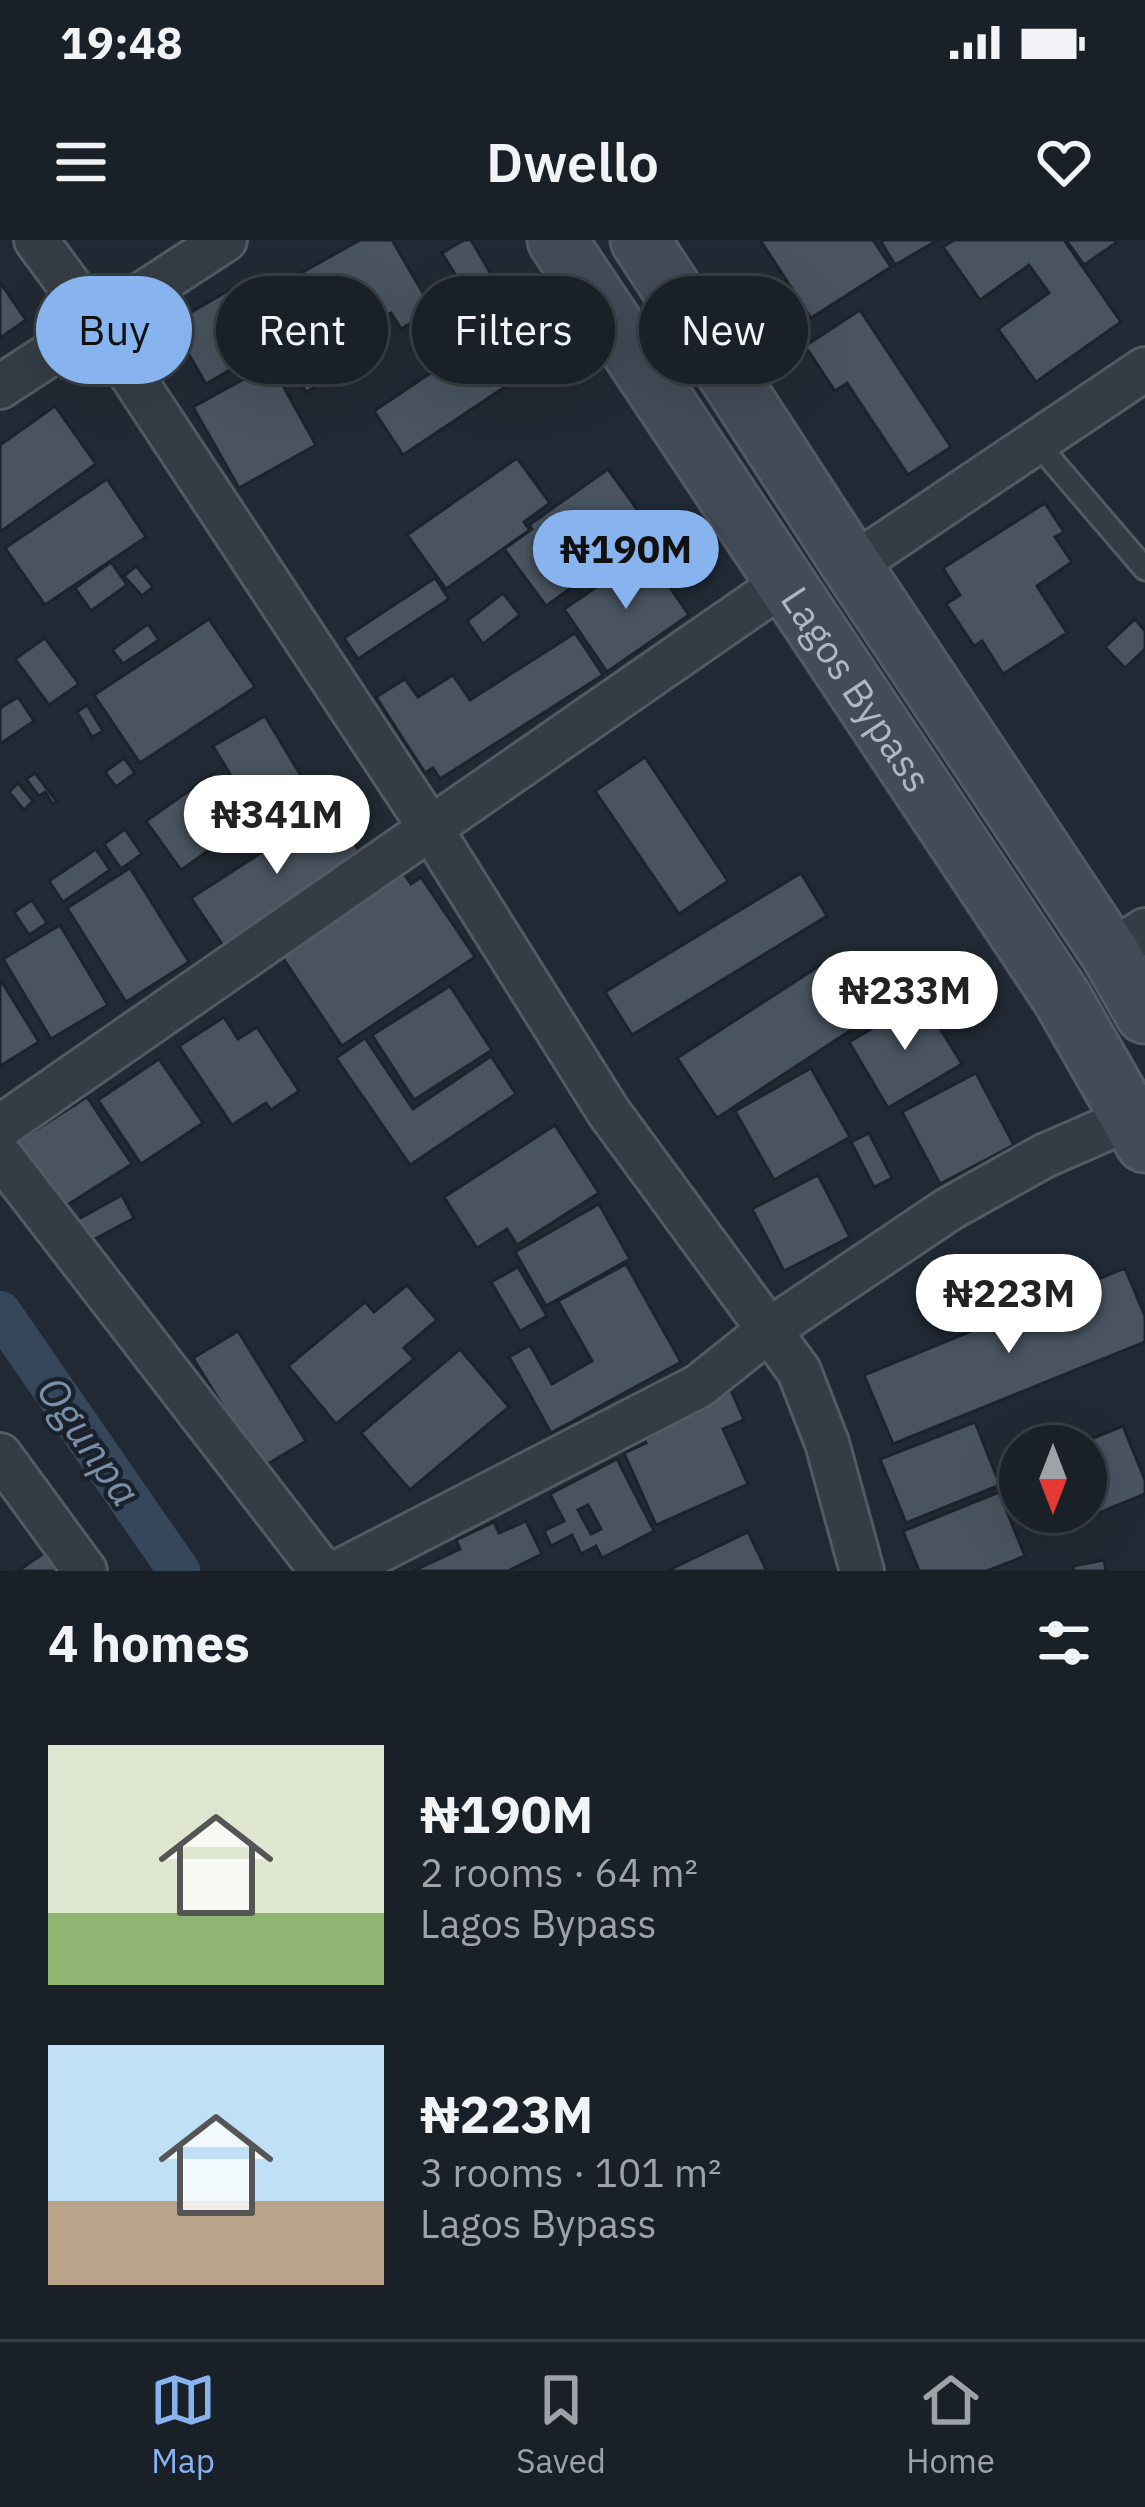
<!DOCTYPE html>
<html lang="en">
<head>
<meta charset="utf-8">
<style>
  body { margin:0; font-family:"IBM Plex Sans",sans-serif; background:#262d33; color:#f1f3f6; height:100vh; display:flex; flex-direction:column; font-size:45px; white-space:nowrap }
  * { box-sizing:border-box; margin:0 }
  p { font-size:39px; color:#9fa3a7 }
  .icon { flex:none; width:66px; height:66px; fill:none; stroke:currentColor; stroke-width:2; stroke-linecap:round; stroke-linejoin:round }
  .map { position:relative; height:1331px; overflow:hidden }
  .side { display:flex; flex-direction:column; background:#192027; flex:1 }
  .side>* { flex:none }
  .hud { position:absolute; left:36px; top:36px; width:1074px; height:108px; display:flex; gap:24px }
  .needle { width:78px; rotate:180deg }
  .fabs { position:absolute; left:999px; top:1185px; display:grid; gap:24px }
  .fabs a { display:grid; place-items:center; width:108px; height:108px; border-radius:50%; background:#192027; box-shadow:0 12px 48px #0002,0 0 0 3px #373e44; font-size:60px }
  .price { position:absolute; translate:-50% -102px; padding:0 27px; border-radius:42px; background:#fff; color:#222; font-size:39px; line-height:78px; filter:drop-shadow(0 3px 6px #0008) }
  .price::after { content:''; position:absolute; left:50%; top:72px; width:36px; height:27px; margin-left:-18px; background:inherit; clip-path:polygon(0 0,100% 0,50% 100%) }
  .price.on { background:#87b3ee; color:#111 }
  ul { padding:0; list-style:none }
  li { display:flex; align-items:center; gap:36px; height:300px; padding:0 48px }
  li span { display:grid; place-items:center; flex:none; width:336px; height:240px; border-radius:0px; color:#555 }
  li>.icon { margin-inline-start:auto }
  span .icon { width:144px; height:144px; fill:#fffc; stroke-width:1 }
  li b { font-size:51px }
  h2 { display:flex; justify-content:space-between; align-items:center; height:144px; padding:0 48px; font-size:51px }
  .pill { padding:0 42px; border-radius:54px; background:#192027; box-shadow:0 12px 48px #0002,0 0 0 3px #373e44; font-size:42px; line-height:108px }
  .pill.on { background:#87b3ee; color:#111 }
  .status { display:flex; justify-content:space-between; align-items:center; height:84px; padding:0 60px; background:#192027; direction:ltr }
  .status svg { height:33px; fill:currentColor }
  header { display:flex; justify-content:space-between; align-items:center; height:156px; padding:0 48px; background:#192027; font-size:54px; font-weight:600 }
  .dock { display:flex; justify-content:space-around; align-items:center; height:168px; border-top:3px solid #373e44; background:#192027; font-size:33px; color:#9fa3a7 }
  .dock a { display:grid; justify-items:center; gap:6px }
  .dock .on { color:#87b3ee }
  .map>svg:first-child { display:block }
  .lines { fill:none; stroke-linecap:round; stroke-linejoin:round }
  .canal { stroke:#36475b; stroke-width:42 }
  .building { fill:#495460; stroke:#1c232c; stroke-width:3; fill-rule:evenodd }
  .service-casing { stroke:#525a63; stroke-width:27 }
  .minor-casing { stroke:#525a63; stroke-width:48 }
  .secondary-casing { stroke:#525a63; stroke-width:63 }
  .service { stroke:#343c45; stroke-width:21 }
  .minor { stroke:#343c45; stroke-width:42 }
  .secondary { stroke:#434b58; stroke-width:57 }
  .labels { text-anchor:middle; stroke-width:9; stroke-linejoin:round; paint-order:stroke }
  .street-label { font-size:39px; fill:#aeb7c2; stroke:#1a212a }
  .water-label { font-size:42px; font-style:italic; fill:#798fa9; stroke:#1a212a }
</style>
</head>
<body>
<div class="status"><b>19:48</b><svg viewBox="0 0 49 12"><path d="M0 12V9h3v3zM5 12V6h3v6zM10 12V3h3v9zM15 12V0h3v12zM26 1h20v11H26zM47 4h2v5h-2z"/></svg></div>
<header><svg class="icon" aria-label="menu" viewBox="0 0 24 24"><path d="M4 6h16M4 12h16M4 18h16"/></svg>Dwello<svg class="icon" aria-label="heart" viewBox="0 0 24 24"><path d="M12 20l-8-8c-3-5 5-10 8-4 3-6 11-1 8 4z"/></svg></header>
<div class="map">
<svg width="1145" height="1331" viewBox="0 0 1145 1331">
  <rect width="100%" height="100%" fill="#212a34"/>
  <g class="lines">
    <polyline class="canal" points="0,1072 179,1331"/>
  </g>
  <g class="building">
    <polygon points="360,0 392,0 433,70 401,89 391,73 359,91 373,115 306,152 265,83 314,55 301,33"/>
    <polygon points="464,0 471,0 503,54 477,70 442,13"/>
    <polygon points="760,0 873,0 891,27 811,78"/>
    <polygon points="880,0 938,0 895,25"/>
    <polygon points="954,0 1064,0 1121,82 1036,142 998,89 1049,53 1029,25 980,60 943,7"/>
    <polygon points="1066,0 1114,0 1116,3 1084,25"/>
    <polygon points="0,42 26,80 0,98"/>
    <polygon points="236,46 271,106 206,144 171,84"/>
    <polygon points="860,70 951,207 908,235 847,143 835,151 805,106"/>
    <polygon points="487,95 517,139 403,215 374,171"/>
    <polygon points="271,124 316,205 239,248 193,167"/>
    <polygon points="55,166 96,224 0,292 0,205"/>
    <polygon points="517,218 550,263 524,282 530,290 446,349 407,295"/>
    <polygon points="608,229 652,290 546,366 504,309 532,289 529,285"/>
    <polygon points="107,239 146,297 45,365 5,308"/>
    <polygon points="1045,263 1064,292 1055,297 1072,322 1037,346 1067,393 1003,434 982,401 974,406 946,364 960,355 943,328"/>
    <polygon points="646,313 689,375 607,432 564,369"/>
    <polygon points="111,322 127,345 91,371 75,348"/>
    <polygon points="136,326 153,347 142,356 124,336"/>
    <polygon points="435,338 449,359 358,419 344,398"/>
    <polygon points="503,353 520,375 483,404 467,381"/>
    <polygon points="209,379 255,447 140,523 94,455"/>
    <polygon points="1135,379 1145,391 1145,409 1125,428 1105,407"/>
    <polygon points="148,384 159,400 123,424 112,410"/>
    <polygon points="575,393 603,435 440,539 433,528 425,533 376,457 405,439 418,457 453,435 470,460"/>
    <polygon points="45,398 79,444 49,465 15,419"/>
    <polygon points="18,457 34,481 0,504 0,468"/>
    <polygon points="87,465 103,491 92,497 77,472"/>
    <polygon points="265,476 318,564 266,594 213,506"/>
    <polygon points="645,517 728,641 679,674 595,551"/>
    <polygon points="124,518 135,533 116,547 105,532"/>
    <polygon points="35,533 57,562 53,564 45,552 39,556 26,539"/>
    <polygon points="214,533 249,582 181,630 146,581"/>
    <polygon points="18,543 33,561 24,570 9,552"/>
    <polygon points="330,568 363,616 224,707 191,658"/>
    <polygon points="125,589 142,614 121,629 104,604"/>
    <polygon points="96,609 110,630 63,662 49,641"/>
    <polygon points="130,628 189,722 126,762 67,668"/>
    <polygon points="401,629 411,644 421,637 475,717 342,806 278,711"/>
    <polygon points="801,633 827,676 632,795 605,752"/>
    <polygon points="32,660 47,683 29,695 14,672"/>
    <polygon points="60,685 108,765 51,799 3,719"/>
    <polygon points="822,724 862,783 717,878 677,818"/>
    <polygon points="0,739 39,802 0,826"/>
    <polygon points="450,746 492,810 414,860 372,795"/>
    <polygon points="922,759 962,824 888,868 849,802"/>
    <polygon points="224,777 238,799 257,787 299,851 271,870 266,863 232,885 179,806"/>
    <polygon points="365,798 413,869 491,816 516,854 410,925 336,818"/>
    <polygon points="159,819 203,883 141,924 98,860"/>
    <polygon points="811,828 850,897 774,940 735,871"/>
    <polygon points="976,833 1014,905 940,944 902,872"/>
    <polygon points="87,857 132,924 61,969 17,902"/>
    <polygon points="555,885 599,953 517,1005 507,989 477,1008 444,957"/>
    <polygon points="869,893 892,938 874,947 851,902"/>
    <polygon points="818,935 850,997 784,1031 752,969"/>
    <polygon points="122,955 134,978 78,1008 66,986"/>
    <polygon points="599,964 630,1019 546,1066 515,1012"/>
    <polygon points="626,1024 681,1122 551,1193 509,1117 530,1105 552,1144 592,1121 558,1061"/>
    <polygon points="518,1027 547,1076 520,1091 491,1042"/>
    <polygon points="1125,1028 1145,1076 1145,1102 893,1204 864,1135"/>
    <polygon points="407,1045 437,1080 404,1108 414,1119 336,1184 288,1126 365,1062 374,1072"/>
    <polygon points="238,1091 306,1201 261,1228 193,1118"/>
    <polygon points="460,1109 509,1167 410,1250 361,1193"/>
    <polygon points="729,1146 744,1180 723,1189 748,1244 656,1285 624,1213 646,1203 638,1186"/>
    <polygon points="975,1182 1000,1245 906,1283 880,1219"/>
    <polygon points="1123,1186 1145,1240 1145,1254 1043,1296 1033,1272 1086,1272 1086,1206 1073,1206"/>
    <path d="M617,1219l37,72 -52,27 -6,-12 -15,8 -9,-19 -21,11 -7,-15 20,-10 -14,-27zM588,1265l13,24 -10,5 -13,-24z"/>
    <polygon points="999,1252 1025,1316 987,1331 919,1331 903,1291"/>
    <polygon points="526,1281 542,1314 508,1331 413,1331 460,1309 456,1300 494,1282 499,1293"/>
    <polygon points="748,1292 767,1331 667,1331"/>
    <polygon points="54,1306 71,1331 18,1331"/>
    <polygon points="1104,1320 1106,1331 1074,1331 1073,1326"/>
  </g>
  <g class="lines">
    <defs>
      <polyline id="service" points="1036,202 1145,329"/>
      <g id="minor">
        <polyline points="36,0 97,83 431,589 608,871 799,1131 827,1203 862,1331"/>
        <polyline points="0,147 225,0"/>
        <polyline points="852,326 1145,129"/>
        <polyline points="1110,713 1145,690"/>
        <polyline points="0,887 784,343"/>
        <polyline points="0,915 322,1331"/>
        <polyline points="0,1215 85,1331"/>
        <polyline points="340,1331 699,1146 769,1090 949,969 1044,916 1131,878"/>
      </g>
      <g id="secondary">
        <path id="s1" d="M557,0l505,758 83,145"/>
        <polyline points="640,0 852,326 1110,713 1145,774"/>
      </g>
    </defs>
    <use href="#service" class="service-casing"/>
    <use href="#minor" class="minor-casing"/>
    <use href="#secondary" class="secondary-casing"/>
    <use href="#service" class="service"/>
    <use href="#minor" class="minor"/>
    <use href="#secondary" class="secondary"/>
  </g>
  <g class="labels">
    <g class="street-label">
      <text dy="14" stroke="none"><textPath href="#s1" startOffset="540">Lagos Bypass</textPath></text>
    </g>
    <g class="water-label">
      <text transform="translate(89 1201) rotate(55)" y="15">Ogunpa</text>
    </g>
  </g>
</svg>
<div class="fabs">
<a><svg class="needle" viewBox="-14 -14 28 28"><path d="M0-13l5 13h-10z" fill="#e53935"/><path d="M0 13l5-13h-10z" fill="#9fa3a7"/></svg></a>
</div>
<b class="price on" style="left:626px;top:372px">₦190M</b>
<b class="price" style="left:277px;top:637px">₦341M</b>
<b class="price" style="left:905px;top:813px">₦233M</b>
<b class="price" style="left:1009px;top:1116px">₦223M</b>
<div class="hud">
<a class="pill on">Buy</a>
<a class="pill">Rent</a>
<a class="pill">Filters</a>
<a class="pill">New</a>
</div>
</div>
<section class="side">
<h2>4 homes<svg class="icon" aria-label="filters" viewBox="0 0 24 24"><path d="M4 7h16M4 17h16"/><circle cx="9" cy="7" r="2"/><circle cx="15" cy="17" r="2"/></svg></h2>
<ul>
<li><span style="background:linear-gradient(#dfe7d0 70%,#8fb573 0)"><svg class="icon" aria-label="home" viewBox="0 0 24 24"><path d="M3 11l9-7 9 7M6 9v11h12V9"/></svg></span><div><b>₦190M</b><p>2 rooms · 64 m²</p><p>Lagos Bypass</p></div></li>
<li><span style="background:linear-gradient(#bfe0f5 65%,#b9a48a 0)"><svg class="icon" aria-label="home" viewBox="0 0 24 24"><path d="M3 11l9-7 9 7M6 9v11h12V9"/></svg></span><div><b>₦223M</b><p>3 rooms · 101 m²</p><p>Lagos Bypass</p></div></li>
</ul>
</section>
<nav class="dock">
<a class="on"><svg class="icon" aria-label="map" viewBox="0 0 24 24"><path d="M3 6l6-2 6 2 6-2v14l-6 2-6-2-6 2zM9 4v14M15 6v14"/></svg>Map</a>
<a><svg class="icon" aria-label="saved" viewBox="0 0 24 24"><path d="M7 4h10v16l-5-4-5 4z"/></svg>Saved</a>
<a><svg class="icon" aria-label="home" viewBox="0 0 24 24"><path d="M3 11l9-7 9 7M6 9v11h12V9"/></svg>Home</a>
</nav>
</body>
</html>
